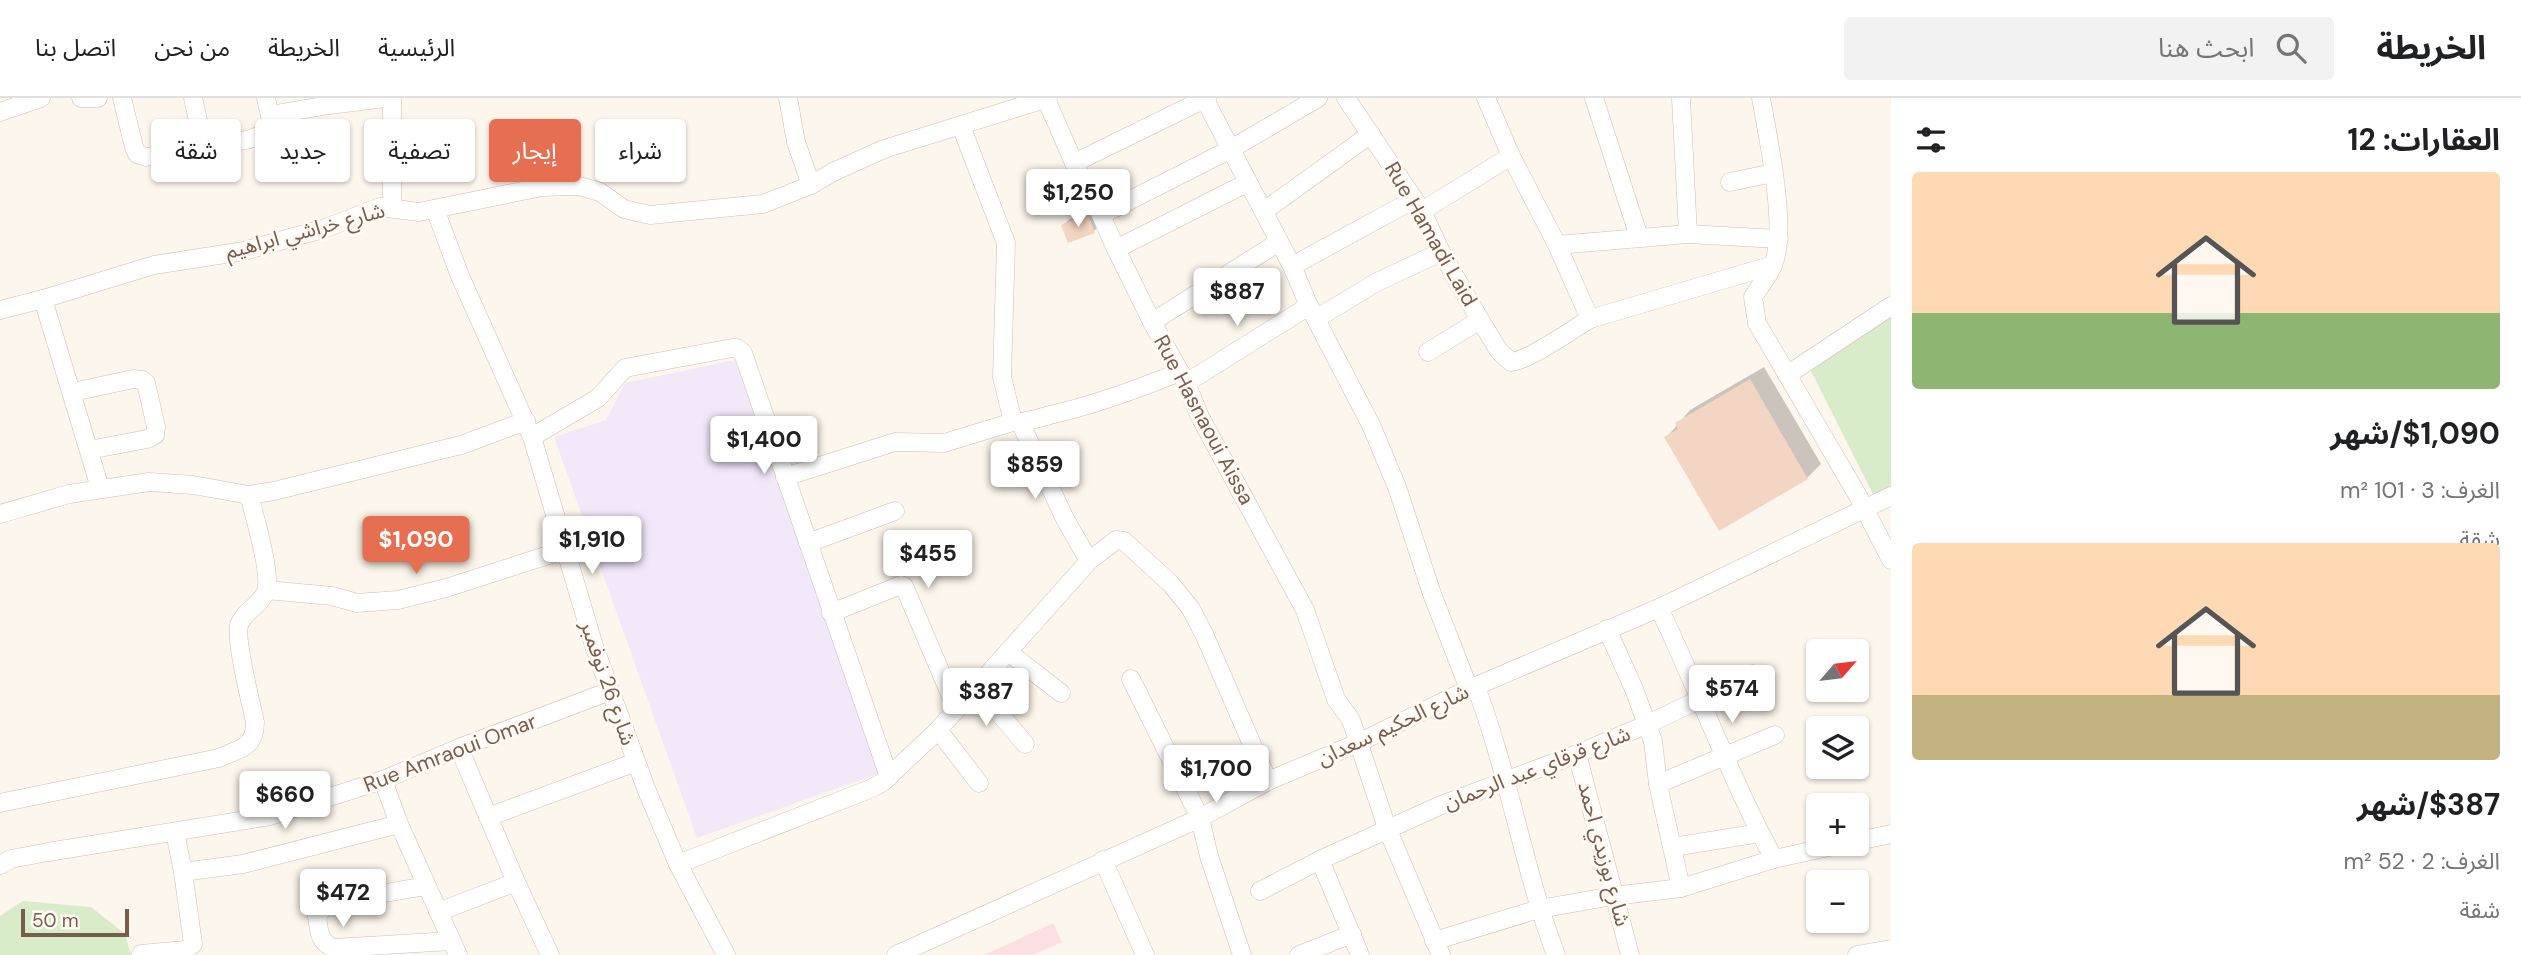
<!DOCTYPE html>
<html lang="ar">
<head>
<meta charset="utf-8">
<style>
  body { margin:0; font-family:"DM Sans","Noto Sans Arabic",sans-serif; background:#f2f2f2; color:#202124; direction:rtl; height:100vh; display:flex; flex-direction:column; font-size:26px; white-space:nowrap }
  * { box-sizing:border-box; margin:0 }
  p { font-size:23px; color:#757577 }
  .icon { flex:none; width:38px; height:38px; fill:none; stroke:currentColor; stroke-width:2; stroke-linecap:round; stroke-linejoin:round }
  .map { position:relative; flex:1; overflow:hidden; direction:ltr }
  .sheet { display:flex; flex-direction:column; background:#fff; width:630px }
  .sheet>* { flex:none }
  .hud { position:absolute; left:21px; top:21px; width:665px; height:63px; direction:rtl; display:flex; gap:14px }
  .needle { width:46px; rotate:62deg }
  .tools { position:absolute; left:1806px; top:541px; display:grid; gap:14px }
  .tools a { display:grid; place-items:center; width:63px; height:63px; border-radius:7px; background:#fff; box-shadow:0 2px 5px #0004; font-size:35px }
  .scale { position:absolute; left:21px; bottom:18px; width:108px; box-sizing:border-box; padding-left:7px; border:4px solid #7a5c4d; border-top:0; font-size:19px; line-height:24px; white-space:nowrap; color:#7a5c4d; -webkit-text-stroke:5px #fffaf3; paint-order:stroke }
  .price { position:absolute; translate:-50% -60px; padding:0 16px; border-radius:7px; background:#fff; color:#222; font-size:23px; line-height:46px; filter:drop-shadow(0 2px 4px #0008) }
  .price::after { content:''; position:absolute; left:50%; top:42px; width:21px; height:16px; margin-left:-10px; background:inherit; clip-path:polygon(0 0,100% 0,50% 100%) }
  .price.on { background:#e76f51; color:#fff }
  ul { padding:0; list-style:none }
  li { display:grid; align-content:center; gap:14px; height:371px; padding:0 21px }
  li span { display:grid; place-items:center; height:217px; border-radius:7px; color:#555 }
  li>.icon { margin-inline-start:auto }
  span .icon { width:126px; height:126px; fill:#fffc; stroke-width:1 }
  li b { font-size:30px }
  h2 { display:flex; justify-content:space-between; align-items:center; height:84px; padding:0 21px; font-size:30px }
  .pill { padding:0 24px; border-radius:7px; background:#fff; box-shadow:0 2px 5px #0004; font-size:24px; line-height:63px }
  .pill.on { background:#e76f51; color:#fff }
  header { display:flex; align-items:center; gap:42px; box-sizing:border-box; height:98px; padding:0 35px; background:#fff; border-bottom:2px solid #e0e0e0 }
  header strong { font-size:33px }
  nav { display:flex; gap:38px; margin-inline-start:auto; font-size:24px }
  .search { width:490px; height:63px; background:#f2f2f2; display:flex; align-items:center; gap:18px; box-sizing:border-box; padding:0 24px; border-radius:7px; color:#757577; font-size:26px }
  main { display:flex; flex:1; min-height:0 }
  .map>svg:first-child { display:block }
  .education { fill:#f3e8fa }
  .medical { fill:#fbdfe3 }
  .green { fill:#d8ecc9 }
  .shadow { fill:#0003 }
  .building { fill:#f3d5c3 }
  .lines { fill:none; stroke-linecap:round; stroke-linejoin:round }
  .minor-casing { stroke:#d1beb0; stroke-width:19 }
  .minor { stroke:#fff; stroke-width:18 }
  .labels { text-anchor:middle; stroke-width:6; stroke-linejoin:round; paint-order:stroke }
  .street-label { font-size:21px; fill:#7a5c4d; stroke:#fffaf3 }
</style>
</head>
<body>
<header>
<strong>الخريطة</strong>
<div class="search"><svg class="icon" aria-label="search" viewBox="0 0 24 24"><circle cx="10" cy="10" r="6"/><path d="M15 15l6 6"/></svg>ابحث هنا</div>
<nav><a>الرئيسية</a><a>الخريطة</a><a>من نحن</a><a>اتصل بنا</a></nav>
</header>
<main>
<section class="sheet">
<h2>العقارات: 12<svg class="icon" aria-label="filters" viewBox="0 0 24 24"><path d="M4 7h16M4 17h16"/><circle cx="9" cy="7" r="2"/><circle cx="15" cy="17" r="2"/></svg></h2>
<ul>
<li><span style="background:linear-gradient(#ffd9b3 65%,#8fb573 0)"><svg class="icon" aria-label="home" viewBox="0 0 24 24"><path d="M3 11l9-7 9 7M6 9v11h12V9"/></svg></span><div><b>$1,090/شهر</b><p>الغرف: 3 · 101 m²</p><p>شقة</p></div></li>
<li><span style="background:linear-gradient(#ffd9b3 70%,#c2b280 0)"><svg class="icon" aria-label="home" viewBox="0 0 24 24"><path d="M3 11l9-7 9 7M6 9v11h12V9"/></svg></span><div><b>$387/شهر</b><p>الغرف: 2 · 52 m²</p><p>شقة</p></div></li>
</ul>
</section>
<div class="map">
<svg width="1891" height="857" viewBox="0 0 1891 857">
  <rect width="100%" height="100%" fill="#fdf6ec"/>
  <polygon class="education" points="740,261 880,675 697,740 554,339 606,322 625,285"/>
  <polygon class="medical" points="1053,825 1062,844 1033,857 984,857"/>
  <g class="green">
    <polygon points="1891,216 1891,390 1874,398 1810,271"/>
    <polygon points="23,803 91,809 125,836 131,857 0,857 0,818"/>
  </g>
  <g class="shadow">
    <polygon points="1095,112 1100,127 1094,133 1063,127 1070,121"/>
    <polygon points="1764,269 1821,366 1807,380 1720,431 1666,340 1690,312"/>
  </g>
  <g class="building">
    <polygon points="1088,116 1095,135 1068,145 1061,127"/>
    <polygon points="1750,281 1808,381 1719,433 1664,339 1678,331 1675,325"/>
  </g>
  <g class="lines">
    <defs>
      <g id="minor">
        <polyline points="81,0 98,0"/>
        <path d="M122,0l12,49 3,7 9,3 100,-17c9,-3 22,-5 26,-15l-6,-27"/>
        <polyline points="193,0 204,48"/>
        <polyline points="392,0 392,109"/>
        <polyline points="788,0 796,44 811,87"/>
        <polyline points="1204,0 1292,168 1309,208 1371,327 1397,389 1432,496 1469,591"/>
        <polyline points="1346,0 1422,113 1441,154 1480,222 1428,254"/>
        <polyline points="1486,0 1511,58"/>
        <polyline points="1594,0 1639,139"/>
        <polyline points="1681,0 1688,136"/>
        <path d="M1761,0c7,40 27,131 12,167 -4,11 -14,22 -20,32l4,26 101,173 33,64"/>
        <polyline points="1046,1 1074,65 1101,117 1116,151 1152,224 1186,285 1200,319 1305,512 1336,601 1351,622 1387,730 1441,857"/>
        <polyline points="0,14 41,0"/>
        <polyline points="270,17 329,7 385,0"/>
        <polyline points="961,28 1006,145 1002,279 1013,324"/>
        <polyline points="1074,65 1207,0"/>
        <polyline points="1730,84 1773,75"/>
        <polyline points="435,111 460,178 532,339 594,548 647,693 678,766 726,857"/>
        <polyline points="1264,113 1371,36"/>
        <polyline points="1422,113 1511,58 1557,147 1590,221 1773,167"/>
        <polyline points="1101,117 1231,51 1318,0"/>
        <polyline points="1557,147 1688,136 1779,141"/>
        <polyline points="1116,151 1247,85"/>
        <polyline points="1292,168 1413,102"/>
        <polyline points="43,201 100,390"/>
        <polyline points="0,212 43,201 154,167 244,153 326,130 380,109 419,114 542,89 579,88 600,94 624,111 650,117 763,106 811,87 833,74 884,51 1048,0"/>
        <polyline points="1316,221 1375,185 1441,154"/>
        <path d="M1480,222l19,31 12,11c17,-1 62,-33 79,-43"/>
        <polyline points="1152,224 1279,144"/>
        <polyline points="1787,277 1891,208"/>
        <polyline points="1186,285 1309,208"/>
        <polyline points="73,294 133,281 142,282 146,285 156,329 155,337 147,341 89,352"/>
        <polyline points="1020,324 1064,419 1089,463"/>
        <polyline points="532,339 598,300 625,270 732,250 737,250 743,255 889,679"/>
        <path d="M785,379l110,-35 49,1 69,-21c12,1 25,-4 37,-7 45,-10 88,-26 130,-43"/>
        <polyline points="0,416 69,396 149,384 193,387 249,397 274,393 461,347 526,323"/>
        <polyline points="808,445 895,413"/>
        <polyline points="267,492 332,498 357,505 398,502 446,490 564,452"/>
        <path d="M1659,510c40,83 71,170 115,251"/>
        <polyline points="831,515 901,487 904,488 956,610"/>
        <polyline points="1607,531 1634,591 1653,643 1658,686 1681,790"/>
        <polyline points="1008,554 1061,595"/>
        <polyline points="1131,581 1200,720 1209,758 1242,857"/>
        <polyline points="977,589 1025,646"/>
        <path d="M1476,589c33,87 47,180 80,268"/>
        <polyline points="938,632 979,685"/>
        <polyline points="459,650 516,784 550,857"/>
        <polyline points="1577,656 1630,857"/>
        <polyline points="383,682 399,726 458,857"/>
        <polyline points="1658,686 1775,637"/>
        <path d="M0,705l219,-45c22,-10 36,-10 36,-36 -4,-18 -20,-83 -16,-97 5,-14 22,-20 27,-34 6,-16 -12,-77 -17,-96"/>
        <polyline points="488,719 636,664"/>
        <polyline points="1857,743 1891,736"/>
        <polyline points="1673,749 1760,735"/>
        <polyline points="1103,762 1145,857"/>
        <polyline points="678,766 870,691 883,684 938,632 1089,463 1116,442 1124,443 1171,486 1191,511 1204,536 1268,683"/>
        <polyline points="0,767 11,761 48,754 270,718 383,682 459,650 610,593"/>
        <polyline points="183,774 243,766 399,726"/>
        <path d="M426,788l-99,17 -10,13c2,15 2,27 17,32l117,-7"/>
        <polyline points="1260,793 1320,762"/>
        <polyline points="438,814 516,784"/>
        <polyline points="1434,843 1539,811 1613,798 1681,790 1774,761 1842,746"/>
        <polyline points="141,856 186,852 193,846 183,774 175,734"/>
        <polyline points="896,857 1200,720 1268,683 1358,645 1469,591 1659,510 1891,398"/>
        <polyline points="1299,857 1352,836"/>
        <polyline points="1360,857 1320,762 1439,708 1577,656 1648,626 1753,576"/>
        <polyline points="1857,857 1891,851"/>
      </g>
    </defs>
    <use href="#minor" class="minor-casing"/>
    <use href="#minor" class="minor"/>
  </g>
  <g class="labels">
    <g class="street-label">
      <text transform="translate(305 133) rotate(-15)" y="7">شارع خراشي ابراهيم</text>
      <text transform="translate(1431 136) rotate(60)" y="7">Rue Hamadi Laid</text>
      <text transform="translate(1204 322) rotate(62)" y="7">Rue Hasnaoui Aissa</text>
      <text transform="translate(608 585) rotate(71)" y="7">شارع 26 نوفمبر</text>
      <text transform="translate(1393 627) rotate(-25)" y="7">شارع الحكيم سعدان</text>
      <text transform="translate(450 655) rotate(-21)" y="7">Rue Amraoui Omar</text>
      <text transform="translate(1537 670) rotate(-21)" y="7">شارع قرقاي عبد الرحمان</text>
      <text transform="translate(1604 756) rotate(75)" y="7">شارع بوزيدي احمد</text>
    </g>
  </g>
</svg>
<div class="tools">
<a><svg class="needle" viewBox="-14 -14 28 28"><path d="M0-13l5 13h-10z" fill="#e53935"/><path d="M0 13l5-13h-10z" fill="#757577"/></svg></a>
<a><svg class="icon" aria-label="layers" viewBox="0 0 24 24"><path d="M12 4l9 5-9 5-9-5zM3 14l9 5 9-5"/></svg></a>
<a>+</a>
<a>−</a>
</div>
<div class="scale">50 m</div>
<b class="price" style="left:1078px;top:131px">$1,250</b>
<b class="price" style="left:1237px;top:230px">$887</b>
<b class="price" style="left:764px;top:378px">$1,400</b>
<b class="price" style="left:1035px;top:403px">$859</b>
<b class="price on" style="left:416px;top:478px">$1,090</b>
<b class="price" style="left:592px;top:478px">$1,910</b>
<b class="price" style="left:928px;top:492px">$455</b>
<b class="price" style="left:1732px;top:627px">$574</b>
<b class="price" style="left:986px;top:630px">$387</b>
<b class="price" style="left:1216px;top:707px">$1,700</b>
<b class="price" style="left:285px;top:733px">$660</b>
<b class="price" style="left:343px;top:831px">$472</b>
<div class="hud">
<a class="pill">شراء</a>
<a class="pill on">إيجار</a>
<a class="pill">تصفية</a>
<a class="pill">جديد</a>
<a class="pill">شقة</a>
</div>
</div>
</main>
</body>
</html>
